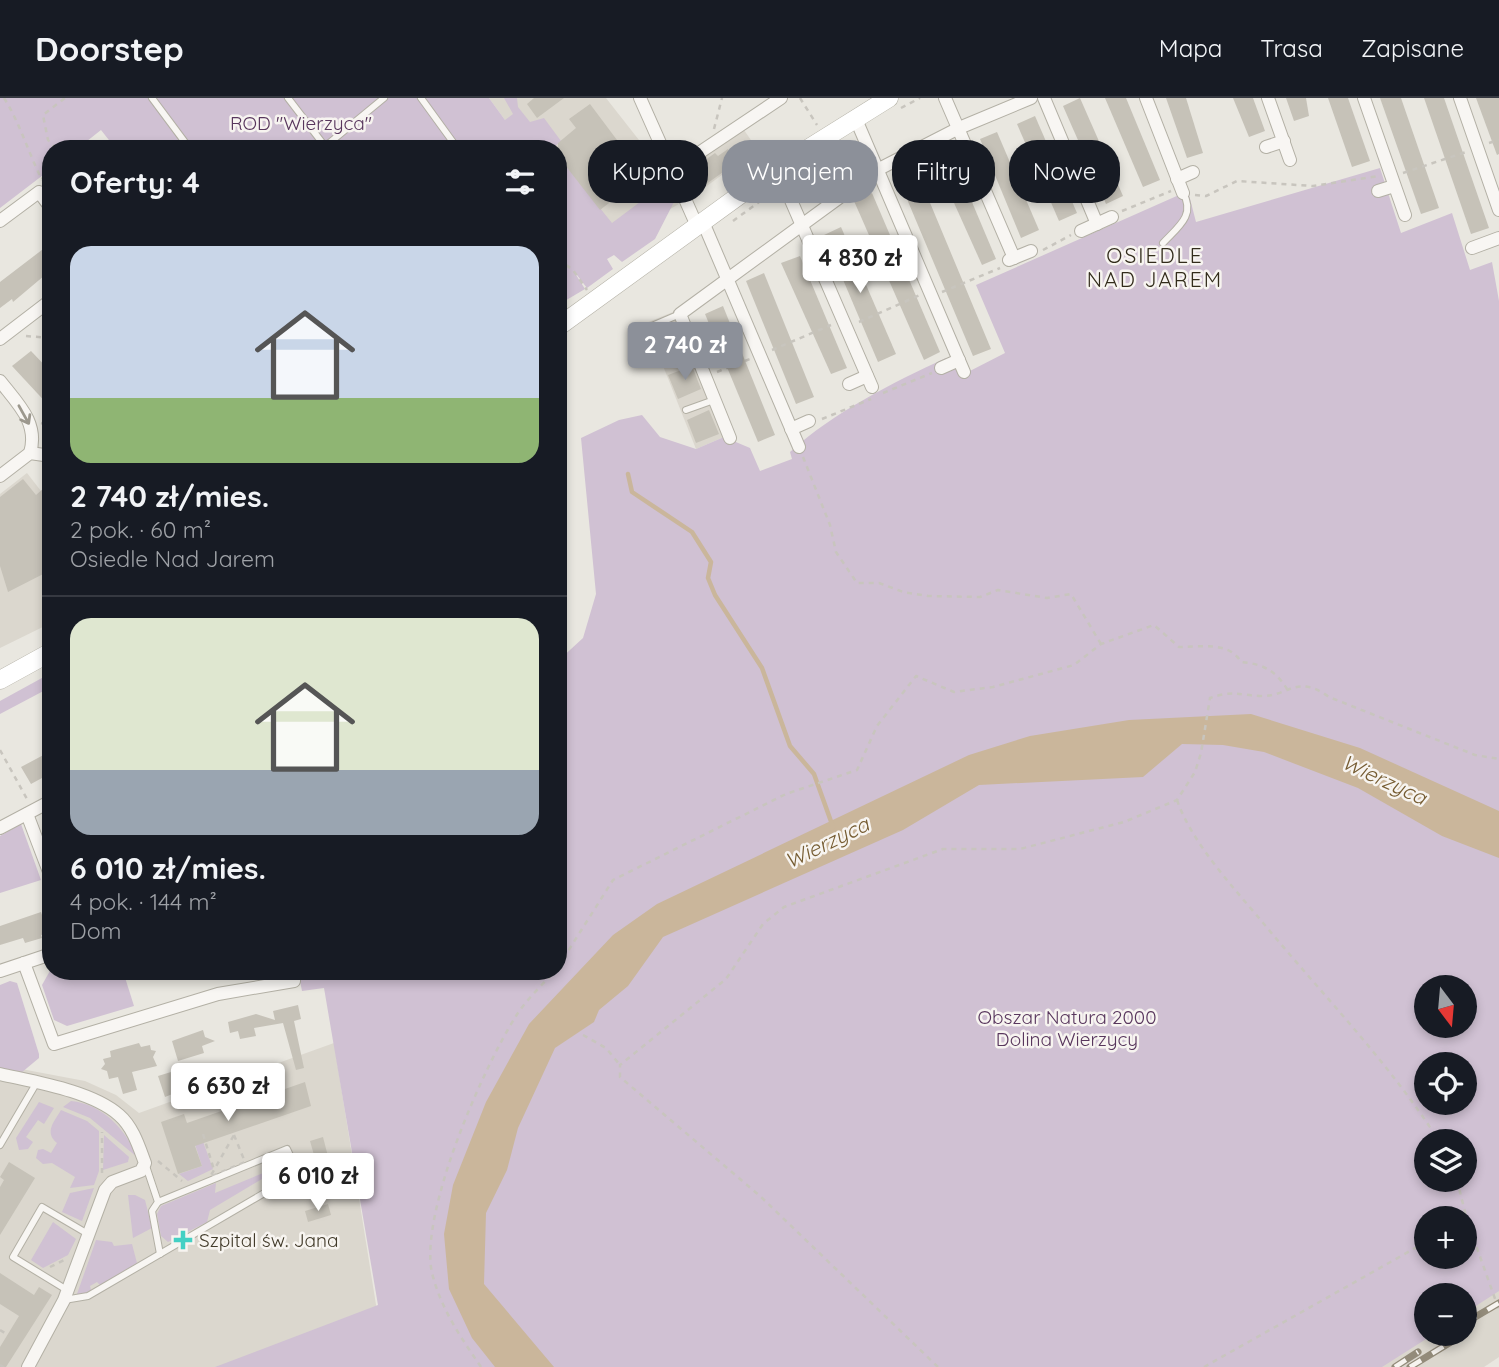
<!DOCTYPE html>
<html lang="pl">
<head>
<meta charset="utf-8">
<style>
  body { margin:0; font-family:Quicksand,sans-serif; background:#20242c; color:#f1f3f6; height:100vh; display:flex; flex-direction:column; font-size:26px; white-space:nowrap }
  * { box-sizing:border-box; margin:0 }
  p { font-size:23px; color:#9ea1a6 }
  .icon { flex:none; width:38px; height:38px; fill:none; stroke:currentColor; stroke-width:2; stroke-linecap:round; stroke-linejoin:round }
  .map { position:relative; flex:1; overflow:hidden }
  .sheet { position:absolute; left:42px; top:42px; width:525px; height:840px; display:flex; flex-direction:column; background:#171b24; border-radius:28px; box-shadow:0 4px 10px #0003 }
  .sheet>* { flex:none }
  .banner { position:absolute; left:588px; top:42px; width:665px; height:63px; display:flex; gap:14px }
  .needle { width:46px; rotate:164deg }
  .tools { position:absolute; left:1414px; top:877px; display:grid; gap:14px }
  .tools a { display:grid; place-items:center; width:63px; height:63px; border-radius:50%; background:#171b24; box-shadow:0 4px 10px #0003; font-size:35px }
  .price { position:absolute; translate:-50% -60px; padding:0 16px; border-radius:7px; background:#fff; color:#222; font-size:23px; line-height:46px; filter:drop-shadow(0 2px 4px #0008) }
  .price::after { content:''; position:absolute; left:50%; top:42px; width:21px; height:16px; margin-left:-10px; background:inherit; clip-path:polygon(0 0,100% 0,50% 100%) }
  .price.current { background:#8c9099; color:#fff }
  ul { padding:0; list-style:none }
  li { display:grid; align-content:center; gap:14px; height:371px; padding:0 28px }
  li+li { border-top:2px solid #363941 }
  li span { display:grid; place-items:center; height:217px; border-radius:21px; color:#555 }
  li>.icon { margin-inline-start:auto }
  span .icon { width:126px; height:126px; fill:#fffc; stroke-width:1 }
  li b { font-size:30px }
  h2 { display:flex; justify-content:space-between; align-items:center; height:84px; padding:0 28px; font-size:30px }
  .chip { padding:0 24px; border-radius:28px; background:#171b24; box-shadow:0 4px 10px #0003; font-size:24px; line-height:63px }
  .chip.current { background:#8c9099; color:#fff }
  header { display:flex; align-items:center; gap:42px; box-sizing:border-box; height:98px; padding:0 35px; background:#171b24; border-bottom:2px solid #363941 }
  header strong { font-size:33px }
  nav { display:flex; gap:38px; margin-inline-start:auto; font-size:24px }
  .map>svg:first-child { display:block }
  .built { fill:#dbd7ce; fill-rule:evenodd }
  .green { fill:#d0c1d3; fill-rule:evenodd }
  .water { fill:#cab69b }
  .lines { fill:none; stroke-linecap:round; stroke-linejoin:round }
  .stream { stroke:#cab69b; stroke-width:4.5 }
  .building { fill:#c6c2b8 }
  .lane-casing { stroke:#b3b0a5; stroke-width:8 }
  .street-casing { stroke:#b3b0a5; stroke-width:14 }
  .secondary-casing { stroke:#b3b0a5; stroke-width:19 }
  .path { stroke:#c8c5be; stroke-width:2.5; stroke-dasharray:5 5; stroke-linecap:butt }
  .lane { stroke:#f8f6f3; stroke-width:6 }
  .street { stroke:#f8f6f3; stroke-width:12 }
  .secondary { stroke:#fff; stroke-width:18 }
  .rail-casing { stroke:#938b7a; stroke-width:7 }
  .rail { stroke:#f7f4f0; stroke-width:4.5; stroke-dasharray:13; stroke-linecap:butt }
  .oneway { stroke:#9c988e }
  .poi-dot { fill:#44d0c4; stroke:#f7f4f0; stroke-width:2.5 }
  .labels { text-anchor:middle; stroke-width:5; stroke-linejoin:round; paint-order:stroke }
  .park-label { font-size:19px; fill:#58365d; stroke:#f7f4f0 }
  .poi-label { font-size:19px; fill:#413a29; stroke:#f7f4f0; text-anchor:start }
  .neighbourhood-label { font-size:21px; letter-spacing:2px; fill:#322c1b; stroke:#f7f4f0 }
  .water-label { font-size:21px; font-style:italic; fill:#765c32; stroke:#f7f4f0 }
</style>
</head>
<body>
<header>
<strong>Doorstep</strong>
<nav><a>Mapa</a><a>Trasa</a><a>Zapisane</a></nav>
</header>
<div class="map">
<svg width="1499" height="1269" viewBox="0 0 1499 1269">
  <rect width="100%" height="100%" fill="#e9e7e0"/>
  <g class="built">
    <polygon points="489,0 606,0 657,65 679,106 600,151 558,51 526,51"/>
    <polygon points="744,32 757,51 696,96 686,75 691,66"/>
    <polygon points="673,214 724,339 696,351 646,225"/>
    <polygon points="27,375 51,406 51,525 0,550 0,396"/>
    <polygon points="334,945 386,1269 0,1269 0,967 85,983 116,997 139,1015"/>
    <path d="M1499,1148v111l-15,10h-188zM1426,1197h39v39h-39z"/>
  </g>
  <g class="green">
    <polygon points="0,0 489,0 505,22 513,16 504,0 517,0 518,9 530,24 544,20 561,43 552,51 116,51 101,32 77,51 51,51 51,71 0,110"/>
    <polygon points="558,58 612,125 660,89 669,88 675,102 655,141 622,164 614,157 607,161 613,171 587,190 573,172 585,191 558,207"/>
    <path d="M1380,70l21,65 51,-20 18,57 22,-8 7,39v990l-34,22v-18h-39v39h8l-52,33h-1167l163,-62 -54,-317 -22,3 -4,-20h260v-310l25,-23 13,-44 -15,-156 38,-18 23,-5 18,22 36,12 28,-12 26,11 10,23 32,-12 -2,-7c44,-40 102,-69 156,-94l20,15 39,-20 -29,-68 212,-94 8,31zM1426,889h39v39h-39zM1426,966h39v38h-39zM1426,1043h39v39h-39zM1426,1120h39v38h-39z"/>
    <polygon points="51,575 51,589 0,616 0,603"/>
    <polygon points="21,726 41,782 0,795 0,738"/>
    <polygon points="51,871 123,873 134,908 67,928 54,922 42,887"/>
    <polygon points="10,883 17,885 39,956 39,960 21,975 0,970 0,887"/>
    <path d="M71,1003c32,3 55,29 66,56l-47,-39 -27,-11z"/>
    <polygon points="39,1004 54,1010 44,1026 38,1022 26,1039 33,1044 28,1051 19,1052 16,1040"/>
    <path d="M61,1012l26,11 12,10v40l-5,14 -24,3 5,-11 -23,-14 -9,1 -7,-6 2,-8 5,-1 8,4 6,-10c-13,-11 -3,-21 4,-33z"/>
    <polygon points="104,1037 129,1059 128,1064 103,1072"/>
    <polygon points="201,1038 213,1071 188,1083 179,1076 202,1068 193,1040"/>
    <path d="M278,1060l8,2c5,12 -4,17 -13,23l-1,-10 -62,37 -3,12 -39,20 -7,-6 -4,-22 4,-8 55,-23 -1,10 58,-24 1,-10z"/>
    <polygon points="94,1090 82,1123 62,1114 70,1095"/>
    <polygon points="128,1097 135,1097 145,1102 152,1130 133,1140"/>
    <polygon points="53,1124 76,1141 68,1157 43,1170 31,1162"/>
    <polygon points="96,1142 112,1144 114,1148 132,1146 137,1165 100,1187 97,1184 90,1188 91,1192 79,1198 77,1196"/>
  </g>
  <polygon class="water" points="1251,616 1360,650 1499,713 1499,760 1442,738 1358,690 1264,654 1223,647 1182,646 1143,679 979,687 903,732 663,839 628,888 599,912 594,924 555,950 518,1030 507,1072 486,1115 484,1186 554,1269 495,1269 472,1240 449,1191 444,1136 453,1087 486,1004 529,926 613,837 657,806 969,657 1030,638 1129,622"/>
  <g class="lines">
    <polyline class="stream" points="628,376 632,394 692,434 711,464 708,480 715,497 762,570 790,648 814,676 833,729"/>
  </g>
  <g class="building">
    <polygon points="534,0 564,0 537,20 527,6"/>
    <polygon points="1080,0 1123,98 1106,106 1063,8"/>
    <polygon points="1105,0 1126,0 1160,82 1143,89"/>
    <polygon points="1166,0 1186,0 1203,55 1187,60"/>
    <polygon points="1233,0 1253,0 1265,33 1249,39"/>
    <polygon points="1286,0 1306,0 1309,18 1294,23"/>
    <polygon points="1328,0 1348,0 1370,63 1352,69"/>
    <polygon points="1380,0 1401,0 1439,110 1421,116"/>
    <polygon points="1424,0 1444,0 1489,130 1471,136"/>
    <polygon points="1476,0 1499,0 1499,56 1497,57"/>
    <polygon points="590,6 644,78 600,112 558,58 558,45 576,30 569,21"/>
    <polygon points="1035,18 1077,115 1059,123 1017,26"/>
    <polygon points="997,34 1039,132 1021,140 980,41"/>
    <polygon points="728,51 737,64 705,87 693,71 715,55 718,58"/>
    <polygon points="950,52 996,161 982,167 936,65 935,58"/>
    <polygon points="907,70 911,79 918,76 991,251 973,258 896,75"/>
    <polygon points="872,95 940,254 924,262 854,103"/>
    <polygon points="841,129 896,256 878,264 824,137"/>
    <polygon points="51,145 51,172 13,204 12,201 0,210 0,184"/>
    <polygon points="800,158 847,270 831,276 781,165"/>
    <polygon points="764,175 814,299 796,306 746,183"/>
    <polygon points="723,208 775,337 758,344 705,216"/>
    <polygon points="675,226 684,249 661,259 651,236"/>
    <polygon points="31,253 51,274 51,310 12,268"/>
    <polygon points="692,268 701,291 678,301 668,277"/>
    <polygon points="709,312 719,336 696,345 687,322"/>
    <polygon points="23,381 36,397 51,384 51,413 42,420 51,432 51,472 8,494 0,468 0,399"/>
    <polygon points="51,653 51,694 50,694 42,680 31,686 21,669"/>
    <polygon points="41,814 48,835 41,837 42,840 25,845 23,840 0,847 0,828"/>
    <polygon points="298,907 301,921 294,923 304,970 296,972 283,925 254,930 256,938 240,941 238,933 230,935 228,924 256,916 275,922 273,913"/>
    <polygon points="203,932 205,939 215,943 202,948 204,955 178,963 172,943"/>
    <polygon points="139,945 141,949 150,947 151,952 156,953 153,959 157,968 132,974 137,992 123,996 118,979 109,981 107,973 101,971 105,966 103,961 111,959 110,953"/>
    <polygon points="184,970 190,989 165,999 158,978"/>
    <polygon points="305,984 311,1008 195,1048 202,1068 178,1076 161,1024 184,1016 187,1025"/>
    <polygon points="323,1039 332,1074 320,1078 310,1043"/>
    <polygon points="9,1064 35,1080 0,1137 0,1089 4,1082 0,1079"/>
    <polygon points="328,1106 331,1117 308,1124 305,1113"/>
    <polygon points="0,1175 34,1197 39,1189 52,1197 6,1269 0,1269 0,1249 19,1218 0,1206"/>
  </g>
  <g class="lines">
    <defs>
      <g id="lane">
        <polyline points="152,0 190,51"/>
        <polyline points="288,0 327,51"/>
        <polyline points="421,0 458,51"/>
        <polyline points="322,51 384,0"/>
        <path d="M1163,145c15,-16 33,-28 20,-50"/>
        <polyline points="652,228 680,216"/>
        <polyline points="666,265 694,252"/>
        <polyline points="686,312 714,302"/>
        <polyline points="0,1047 37,984"/>
        <polyline points="146,1068 158,1104 152,1113 160,1156"/>
        <polyline points="67,1192 13,1159 42,1109 88,1136"/>
        <polyline points="64,1202 88,1198 290,1080 295,1068 287,1051 158,1104"/>
      </g>
      <g id="street">
        <polyline points="640,0 697,128"/>
        <polyline points="945,0 1014,160"/>
        <polyline points="1044,0 1097,126"/>
        <polyline points="1146,0 1183,95"/>
        <polyline points="1268,0 1290,62"/>
        <polyline points="1364,0 1405,117"/>
        <polyline points="1460,0 1499,112"/>
        <polyline points="855,19 964,274"/>
        <polyline points="1266,49 1284,43"/>
        <polyline points="777,70 872,289"/>
        <polyline points="672,73 781,0"/>
        <polyline points="1177,81 1193,74"/>
        <polyline points="1378,93 1394,88"/>
        <polyline points="0,123 39,94 51,110"/>
        <polyline points="703,124 799,349"/>
        <polyline points="1081,133 1112,119"/>
        <polyline points="1472,150 1499,140"/>
        <polyline points="1009,162 1031,153"/>
        <polyline points="0,241 51,202"/>
        <polyline points="941,270 959,262"/>
        <path d="M0,283c18,23 39,42 30,72"/>
        <polyline points="849,286 867,278"/>
        <polyline points="791,331 809,323"/>
        <polyline points="730,340 680,216 877,72 959,30 1031,0"/>
        <polyline points="0,378 30,355 51,358"/>
        <polyline points="27,716 51,779"/>
        <polyline points="0,730 51,703"/>
        <polyline points="24,865 54,946 218,896 294,883"/>
        <polyline points="0,873 51,856"/>
        <path d="M0,976c35,8 92,17 119,41 14,12 20,32 26,48l-4,8 -29,11 -7,8 -41,110 -36,67"/>
      </g>
      <g id="secondary">
        <polyline points="558,229 777,70 889,0"/>
        <polyline points="0,582 51,554"/>
      </g>
    </defs>
    <use href="#lane" class="lane-casing"/>
    <use href="#street" class="street-casing"/>
    <use href="#secondary" class="secondary-casing"/>
    <g class="path">
      <path d="M4,0c16,25 24,54 38,82"/>
      <polyline points="800,0 817,27"/>
      <polyline points="901,10 920,0"/>
      <polyline points="714,31 722,0"/>
      <polyline points="1489,45 1499,42"/>
      <polyline points="56,51 48,42 43,17 65,0"/>
      <polyline points="1403,75 1466,54"/>
      <polyline points="42,81 51,70"/>
      <polyline points="1195,97 1206,98 1237,83 1313,88 1379,78"/>
      <polyline points="1122,113 1171,93"/>
      <polyline points="733,123 770,96"/>
      <polyline points="1043,152 1071,137"/>
      <polyline points="558,161 573,172 587,192"/>
      <polyline points="942,194 1000,170"/>
      <polyline points="859,224 920,197"/>
      <polyline points="26,238 51,240"/>
      <polyline points="772,252 831,227"/>
      <polyline points="717,274 750,261"/>
      <polyline points="883,295 932,275"/>
      <polyline points="822,321 871,301"/>
      <polyline points="41,325 51,328"/>
      <polyline points="803,359 830,427 836,454 857,485 879,485 903,494 928,498 980,499 998,492 1047,500 1071,496 1101,546"/>
      <polyline points="0,652 27,701"/>
      <path d="M1177,702c14,41 54,85 82,118 60,73 129,143 180,223"/>
      <path d="M558,869l55,-87 173,-86 71,-24 20,-44 39,-50 38,16 39,-5 81,-22 27,-21 53,-19 25,22c22,0 50,-6 62,15 22,2 34,8 46,27"/>
      <polyline points="583,937 606,950 620,967"/>
      <polyline points="203,1036 214,1072"/>
      <polygon points="234,1037 245,1064 210,1079"/>
      <polyline points="158,1063 182,1083"/>
      <polyline points="102,1075 102,1034"/>
      <polyline points="1457,1082 1467,1122 1499,1212"/>
      <polyline points="50,1169 66,1161"/>
      <polyline points="0,1232 8,1237"/>
      <polyline points="0,1267 4,1269"/>
      <path d="M481,1269c-21,-31 -40,-58 -49,-94 -13,-60 51,-205 84,-257 10,-16 26,-31 39,-45"/>
      <path d="M938,1269l-178,-171 -140,-119v-12l106,-86 37,-55 21,-17 159,-58h77l104,-27 53,-22 18,-28 6,-19 9,-55c23,-8 28,-3 50,-2 29,1 36,-23 69,1l146,58 24,4"/>
      <polyline points="1204,1269 1426,1144"/>
    </g>
    <use href="#lane" class="lane"/>
    <use href="#street" class="street"/>
    <use href="#secondary" class="secondary"/>
    <defs>
      <g id="rail">
        <polyline points="1465,1225 1499,1205"/>
        <polyline points="1395,1269 1418,1254"/>
        <polyline points="1410,1269 1464,1236"/>
      </g>
    </defs>
    <use href="#rail" class="rail-casing"/>
    <use href="#rail" class="rail"/>
  </g>
  <defs><path id="oneway-shaft" d="M-6 0H5M1.5-3L5.5 0L1.5 3" fill="none" stroke-width="1.6" stroke-linecap="round" stroke-linejoin="round" transform="scale(1.75)"/></defs>
  <use class="oneway" href="#oneway-shaft" transform="translate(24 317) rotate(61)"/>
  <path class="poi-dot" d="M179.5 1131.5h7v7h7v7h-7v7h-7v-7h-7v-7h7z"/>
  <g class="labels">
    <g class="park-label">
      <text x="301" y="32">ROD "Wierzyca"</text>
      <text x="1067" y="926">Obszar Natura 2000<tspan x="1067" dy="22">Dolina Wierzycy</tspan></text>
    </g>
    <g class="poi-label">
      <text x="199" y="1149">Szpital św. Jana</text>
    </g>
    <g class="neighbourhood-label">
      <text x="1155" y="165">OSIEDLE<tspan x="1155" dy="24">NAD JAREM</tspan></text>
    </g>
    <g class="water-label">
      <text transform="translate(1384 682) rotate(25)" y="7">Wierzyca</text>
      <text transform="translate(827 745) rotate(-26)" y="7">Wierzyca</text>
    </g>
  </g>
</svg>
<div class="tools">
<a><svg class="needle" viewBox="-14 -14 28 28"><path d="M0-13l5 13h-10z" fill="#e53935"/><path d="M0 13l5-13h-10z" fill="#9ea1a6"/></svg></a>
<a><svg class="icon" aria-label="locate" viewBox="0 0 24 24"><circle cx="12" cy="12" r="6"/><path d="M12 2v4M12 18v4M2 12h4M18 12h4"/></svg></a>
<a><svg class="icon" aria-label="layers" viewBox="0 0 24 24"><path d="M12 4l9 5-9 5-9-5zM3 14l9 5 9-5"/></svg></a>
<a>+</a>
<a>−</a>
</div>
<b class="price" style="left:860px;top:197px">4 830 zł</b>
<b class="price current" style="left:685px;top:284px">2 740 zł</b>
<b class="price" style="left:228px;top:1025px">6 630 zł</b>
<b class="price" style="left:318px;top:1115px">6 010 zł</b>
<div class="banner">
<a class="chip">Kupno</a>
<a class="chip current">Wynajem</a>
<a class="chip">Filtry</a>
<a class="chip">Nowe</a>
</div>
<section class="sheet">
<h2>Oferty: 4<svg class="icon" aria-label="filters" viewBox="0 0 24 24"><path d="M4 7h16M4 17h16"/><circle cx="9" cy="7" r="2"/><circle cx="15" cy="17" r="2"/></svg></h2>
<ul>
<li><span style="background:linear-gradient(#c9d6e8 70%,#8fb573 0)"><svg class="icon" aria-label="home" viewBox="0 0 24 24"><path d="M3 11l9-7 9 7M6 9v11h12V9"/></svg></span><div><b>2 740 zł/mies.</b><p>2 pok. · 60 m²</p><p>Osiedle Nad Jarem</p></div></li>
<li><span style="background:linear-gradient(#dfe7d0 70%,#9aa5b1 0)"><svg class="icon" aria-label="home" viewBox="0 0 24 24"><path d="M3 11l9-7 9 7M6 9v11h12V9"/></svg></span><div><b>6 010 zł/mies.</b><p>4 pok. · 144 m²</p><p>Dom</p></div></li>
</ul>
</section>
</div>
</body>
</html>
